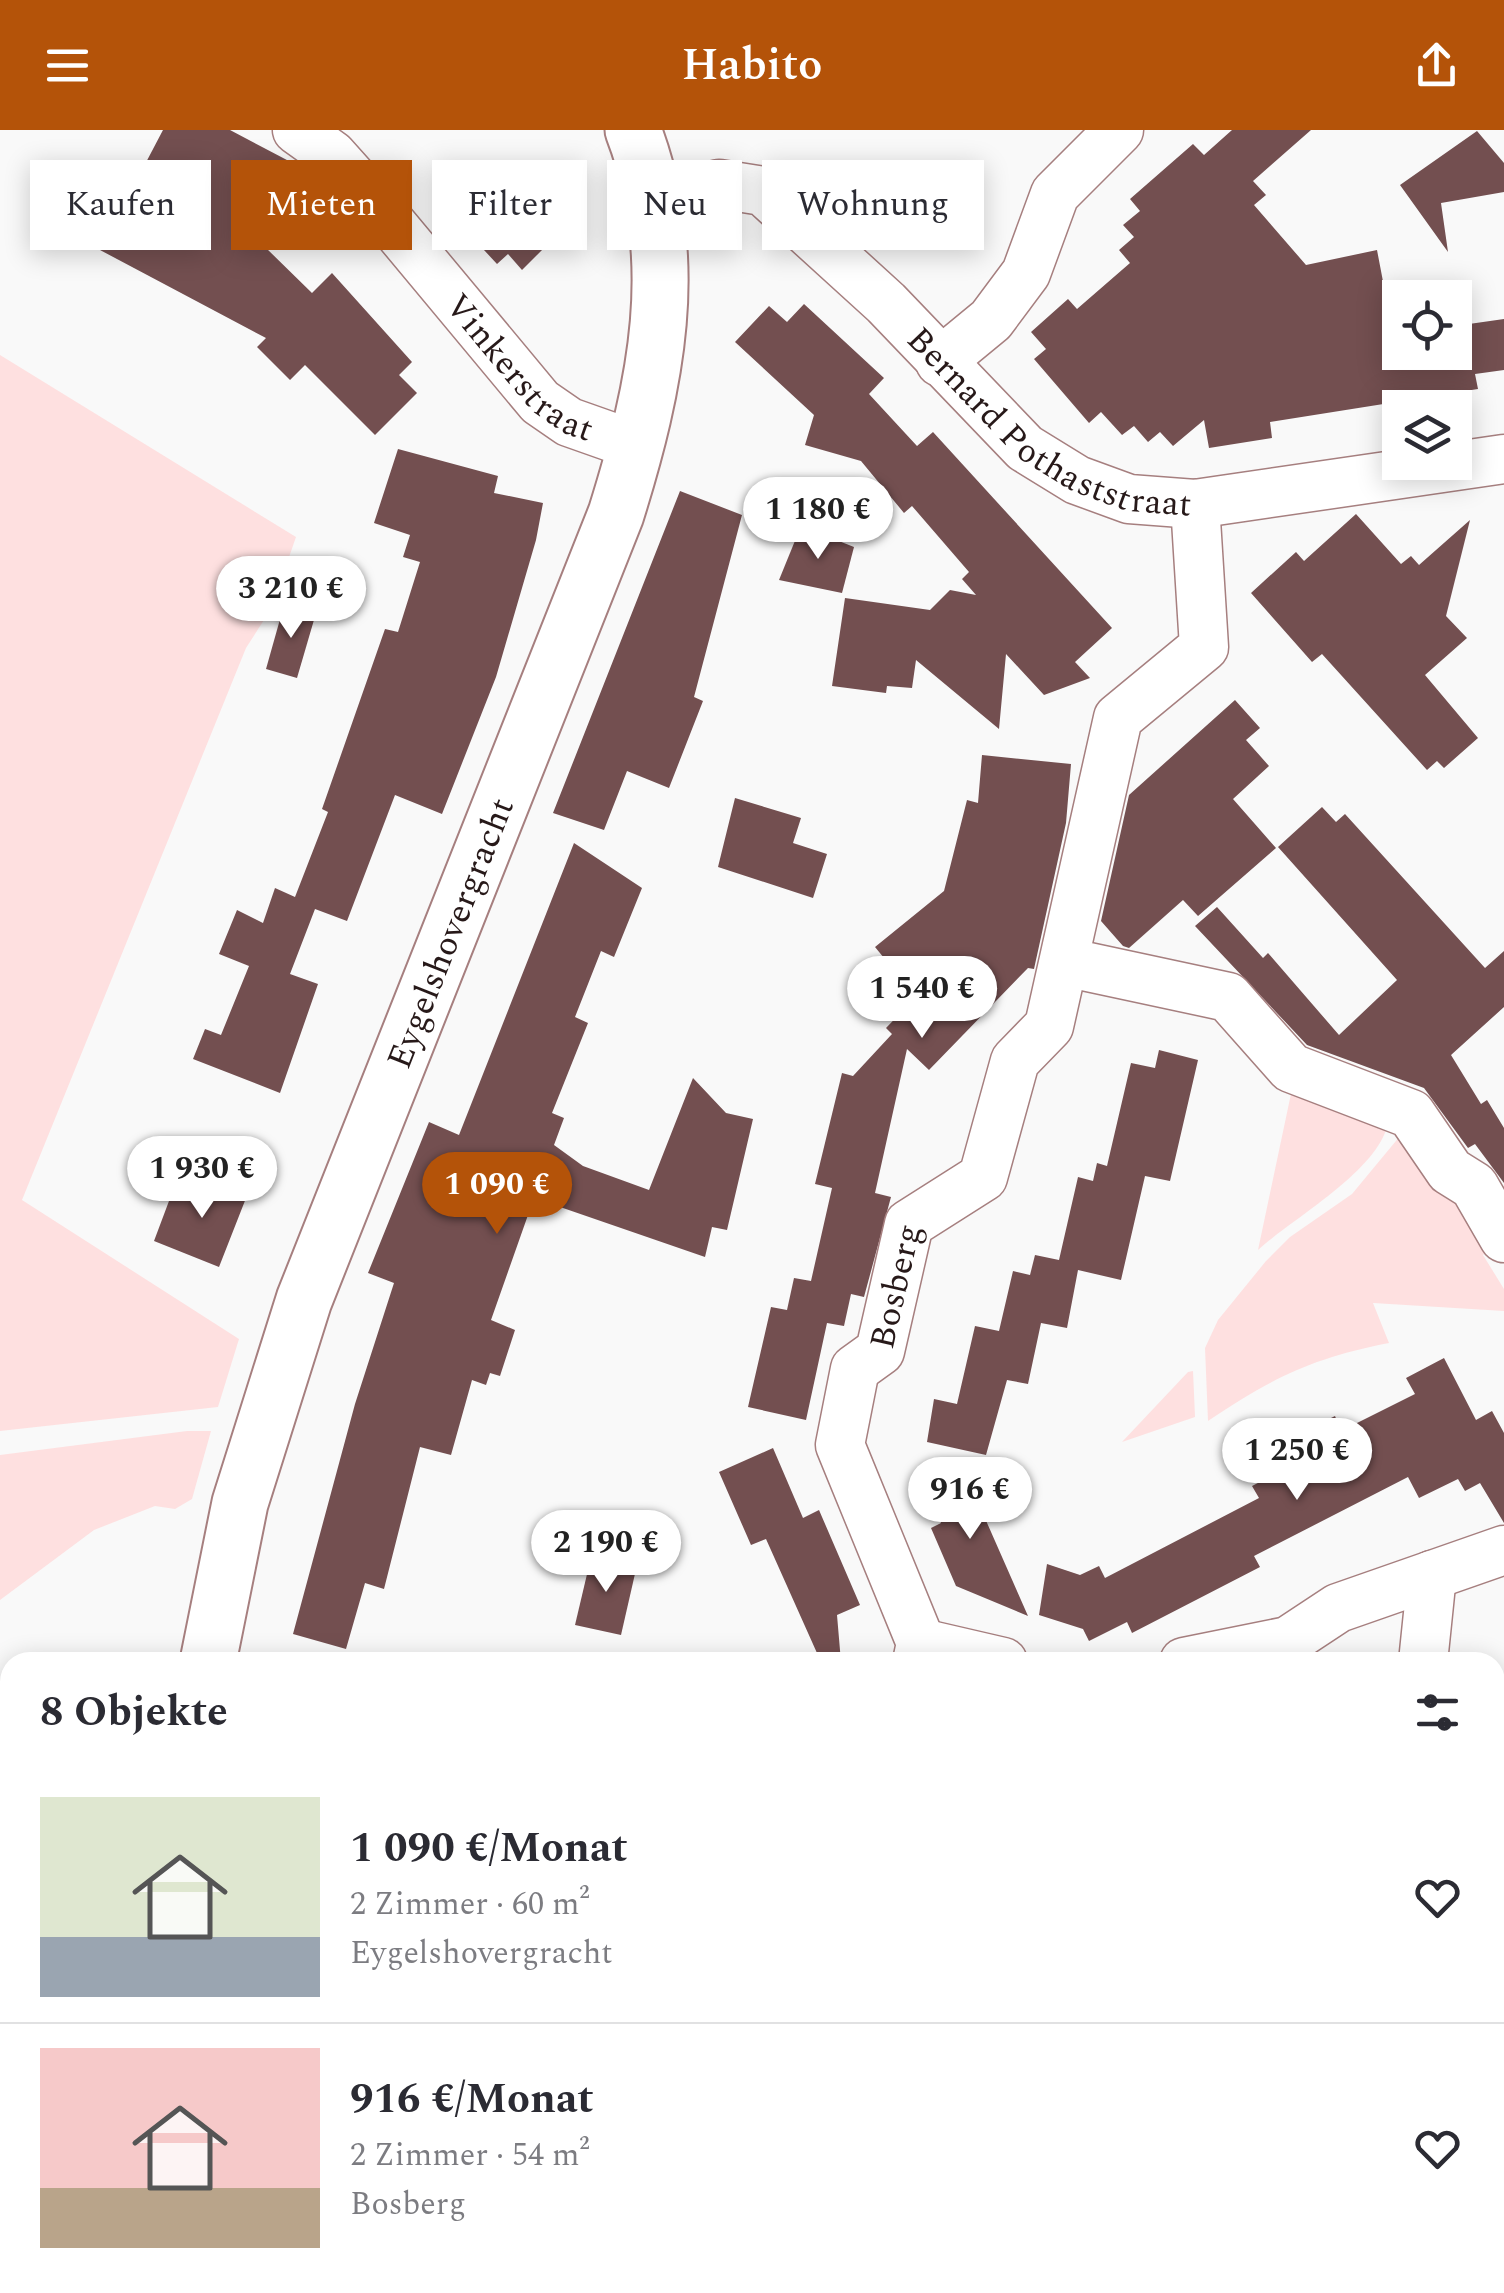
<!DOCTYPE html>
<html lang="de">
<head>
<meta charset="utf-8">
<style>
  body { margin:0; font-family:Spectral,serif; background:#f2f2f3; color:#2b2b33; height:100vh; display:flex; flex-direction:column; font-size:38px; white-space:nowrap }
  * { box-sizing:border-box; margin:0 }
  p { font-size:32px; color:#7c7c81 }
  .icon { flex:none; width:55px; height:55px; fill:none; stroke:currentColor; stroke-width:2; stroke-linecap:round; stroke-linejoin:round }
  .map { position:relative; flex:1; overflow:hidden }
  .details { position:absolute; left:0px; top:1522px; width:1505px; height:642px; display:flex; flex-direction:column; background:#fff; border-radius:30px 30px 0 0; box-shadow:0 5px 25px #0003 }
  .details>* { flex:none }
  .guide { position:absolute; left:30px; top:30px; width:1000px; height:90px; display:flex; gap:20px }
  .fabs { position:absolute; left:1382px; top:150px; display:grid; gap:20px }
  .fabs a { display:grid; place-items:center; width:90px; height:90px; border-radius:0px; background:#fff; box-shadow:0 5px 25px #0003; font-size:50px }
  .price { position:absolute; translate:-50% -85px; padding:0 22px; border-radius:35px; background:#fff; color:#222; font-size:32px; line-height:65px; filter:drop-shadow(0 2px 5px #0008) }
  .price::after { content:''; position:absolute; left:50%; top:60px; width:30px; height:22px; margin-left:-15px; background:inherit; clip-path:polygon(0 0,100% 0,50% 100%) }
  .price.current { background:#b45309; color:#fff }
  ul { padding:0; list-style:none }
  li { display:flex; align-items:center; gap:30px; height:250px; padding:0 40px }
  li+li { border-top:2px solid #e1e1e2 }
  li span { display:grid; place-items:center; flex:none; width:280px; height:200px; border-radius:0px; color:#555 }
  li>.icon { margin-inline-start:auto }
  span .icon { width:120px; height:120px; fill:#fffc; stroke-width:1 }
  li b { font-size:42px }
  h2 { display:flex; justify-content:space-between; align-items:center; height:120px; padding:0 40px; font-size:42px }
  .pill { padding:0 35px; border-radius:0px; background:#fff; box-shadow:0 5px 25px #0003; font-size:35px; line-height:90px }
  .pill.current { background:#b45309; color:#fff }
  header { display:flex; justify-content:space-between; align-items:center; height:130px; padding:0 40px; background:#b45309; color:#fff; font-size:45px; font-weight:600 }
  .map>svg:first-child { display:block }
  .green { fill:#fee0e0 }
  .building { fill:#734f50 }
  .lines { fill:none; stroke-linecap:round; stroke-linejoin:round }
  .minor-casing { stroke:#a67f7f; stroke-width:51 }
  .tertiary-casing { stroke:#a67f7f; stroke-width:59 }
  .minor { stroke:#fff; stroke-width:48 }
  .tertiary { stroke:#fff; stroke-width:55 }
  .labels { text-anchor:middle; stroke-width:10; stroke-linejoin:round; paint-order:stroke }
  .street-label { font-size:35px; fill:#271919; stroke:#f9f9f9 }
</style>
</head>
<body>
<header><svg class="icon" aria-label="menu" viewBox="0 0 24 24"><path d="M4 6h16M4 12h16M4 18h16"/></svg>Habito<svg class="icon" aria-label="share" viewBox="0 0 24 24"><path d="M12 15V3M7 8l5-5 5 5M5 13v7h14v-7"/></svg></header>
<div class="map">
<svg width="1504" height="2163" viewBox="0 0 1504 2163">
  <rect width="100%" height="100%" fill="#f9f9f9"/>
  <g class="green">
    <polygon points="0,225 296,407 271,479 246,518 22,1070 239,1209 218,1277 0,1301"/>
    <path d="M1292,959l96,33c-8,48 -95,96 -130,128z"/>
    <path d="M1405,1000l58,65 30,50 -10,10 21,34v22l-131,-8 16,40c-77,15 -117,35 -181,78l-3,-73 13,-28 48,-59 24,-24 62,-43z"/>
    <polygon points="1193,1241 1195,1287 1122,1312 1188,1242"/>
    <polygon points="187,1301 211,1301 192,1369 175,1379 155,1376 94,1400 0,1470 0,1325"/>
    <polygon points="1495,1805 1504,1805 1504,2163 1491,2155 1495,2155"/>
    <polygon points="0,1901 10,1901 10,2155 94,2155 93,2163 0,2163"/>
  </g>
  <g class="building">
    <polygon points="163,0 230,0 306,40 265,117 312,163 332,143 412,232 399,245 417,263 375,305 305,235 290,250 257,217 266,208 100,120"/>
    <polygon points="1232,0 1311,0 1253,51 1266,65 1254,75 1306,135 1377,120 1390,188 1400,187 1400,222 1455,222 1455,196 1504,189 1504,240 1475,244 1478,259 1270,292 1272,308 1209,318 1204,290 1173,316 1160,302 1148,312 1134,296 1122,305 1101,282 1089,293 1034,229 1046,219 1031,202 1068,169 1077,179 1130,133 1119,120 1134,107 1123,95 1140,81 1130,69 1193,14 1204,25"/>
    <polygon points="1477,1 1504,33 1504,62 1441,73 1448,122 1400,55"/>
    <polygon points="522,62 547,90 536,100 548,114 522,140 508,124 497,134 471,106"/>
    <polygon points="804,174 884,248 869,264 917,316 933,302 1112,498 1075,532 1090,548 1044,565 1006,524 999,599 916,530 912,558 887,556 886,563 832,556 845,468 930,480 950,460 976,465 962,449 969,442 912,376 904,383 861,331 805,315 814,285 735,212 769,176 787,192"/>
    <polygon points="398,319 498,346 494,363 543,373 536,410 496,547 442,684 395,665 347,791 315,779 290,844 318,854 280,963 193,929 205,899 221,905 249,836 219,824 237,780 263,793 275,758 295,767 328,682 322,679 385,499 398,502 420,432 403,427 410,405 374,393"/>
    <polygon points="680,361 742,385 694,567 703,571 669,658 627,641 604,700 553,683"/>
    <polygon points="1356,384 1401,434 1411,426 1419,435 1470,390 1446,486 1467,508 1425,545 1478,608 1444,638 1437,631 1427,640 1322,524 1312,532 1251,463 1296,422 1304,431"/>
    <polygon points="801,396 854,417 842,463 779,450"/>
    <polygon points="284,475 316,483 297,548 266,539"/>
    <polygon points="1235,570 1260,598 1246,610 1269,636 1233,669 1276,718 1198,786 1183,770 1129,818 1123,816 1101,791 1129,665"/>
    <polygon points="982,625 1071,634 1066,693 1034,839 1028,838 929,940 907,919 875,1063 891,1067 864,1167 851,1164 844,1196 827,1193 806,1290 748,1277 771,1177 787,1180 794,1148 811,1151 832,1058 815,1054 842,943 853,946 892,904 886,898 916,867 875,817 944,761 967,670 978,673"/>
    <polygon points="735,668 801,688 793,713 827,724 813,768 718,737"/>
    <polygon points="1322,677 1336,692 1345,684 1485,838 1504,821 1504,877 1451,925 1481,974 1487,970 1504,998 1504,1053 1475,1014 1468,1018 1424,958 1307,915 1195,796 1217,777 1263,828 1268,823 1339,905 1397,850 1278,717"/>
    <polygon points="574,713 642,758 614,827 601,821 575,887 588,893 552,983 564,988 554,1015 583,1036 649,1060 693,948 726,983 753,989 727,1100 712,1097 705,1127 534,1068 491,1190 515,1200 500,1246 490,1243 486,1255 472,1250 451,1325 420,1317 384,1459 365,1453 346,1519 293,1504 355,1274 394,1153 368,1143 429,992 459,1005"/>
    <polygon points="1159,920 1198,930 1170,1051 1145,1046 1121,1150 1078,1140 1067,1198 1041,1193 1028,1254 1007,1250 986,1325 927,1312 934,1269 957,1274 975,1196 999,1201 1013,1141 1030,1145 1035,1125 1059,1130 1078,1047 1093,1051 1097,1033 1107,1036 1131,933 1155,938"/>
    <polygon points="199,1046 248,1063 219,1137 154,1111 172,1063 190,1071"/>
    <polygon points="1444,1228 1476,1290 1492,1281 1504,1303 1504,1393 1480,1353 1465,1361 1458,1349 1419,1368 1408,1347 1254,1426 1260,1437 1132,1503 1127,1492 1089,1511 1083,1499 1039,1485 1047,1434 1080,1445 1099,1436 1105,1448 1259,1368 1252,1356 1279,1342 1267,1320 1335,1286 1341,1301 1415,1264 1406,1248"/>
    <polygon points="773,1318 803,1388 819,1380 860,1475 837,1485 841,1532 821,1532 766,1409 751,1415 719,1342"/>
    <polygon points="962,1336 1028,1486 956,1456 931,1398 941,1393 924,1352"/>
    <polygon points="592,1423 637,1435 621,1505 575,1495"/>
  </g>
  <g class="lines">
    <defs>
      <g id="minor">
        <path id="s1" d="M297,0l35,25 34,38 174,209 29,20 68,24"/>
        <path id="s2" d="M654,70l65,-16 44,7 123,112 139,145 52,32 52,19 66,5 309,-45"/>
        <polyline points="940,232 991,190 1026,143 1055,64 1119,0"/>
        <polyline points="1065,832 1228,867 1291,938 1411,984 1450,1041 1474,1056 1504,1108"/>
        <polyline points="921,1513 1003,1532"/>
        <path id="s3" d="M917,1532l4,-19 -81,-198 15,-76 25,-18 29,-127 74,-47 32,-116 34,-35 69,-308 86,-71 -9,-143"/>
        <polyline points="1184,1532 1288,1511 1338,1478 1504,1420"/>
        <polyline points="1423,1532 1432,1445"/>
        <polyline points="1438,2155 1446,2163"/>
        <polyline points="820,2163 838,2155"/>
      </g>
      <g id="tertiary">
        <path id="s4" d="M208,1532l32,-159 64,-203 312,-786c40,-128 67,-254 17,-384"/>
        <polyline points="150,2163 151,2155"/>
      </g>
    </defs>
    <use href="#minor" class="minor-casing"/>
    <use href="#tertiary" class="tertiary-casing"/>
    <use href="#minor" class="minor"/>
    <use href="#tertiary" class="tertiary"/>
  </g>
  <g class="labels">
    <g class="street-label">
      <text dy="12" stroke="none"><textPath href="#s1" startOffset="328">Vinkerstraat</textPath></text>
      <text dy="12" stroke="none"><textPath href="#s2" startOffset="488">Bernard Pothaststraat</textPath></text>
      <text dy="12" stroke="none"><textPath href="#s4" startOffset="770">Eygelshovergracht</textPath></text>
      <text dy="12" stroke="none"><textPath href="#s3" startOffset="408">Bosberg</textPath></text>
    </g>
  </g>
</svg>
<div class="fabs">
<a><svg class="icon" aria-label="locate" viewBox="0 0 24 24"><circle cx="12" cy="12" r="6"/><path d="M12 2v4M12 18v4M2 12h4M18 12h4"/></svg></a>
<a><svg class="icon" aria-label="layers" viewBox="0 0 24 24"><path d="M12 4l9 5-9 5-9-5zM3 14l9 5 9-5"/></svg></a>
</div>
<b class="price" style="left:818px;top:432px">1 180 €</b>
<b class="price" style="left:291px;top:511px">3 210 €</b>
<b class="price" style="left:922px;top:911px">1 540 €</b>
<b class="price" style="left:202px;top:1091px">1 930 €</b>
<b class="price current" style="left:497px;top:1107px">1 090 €</b>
<b class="price" style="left:1297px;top:1373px">1 250 €</b>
<b class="price" style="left:970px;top:1412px">916 €</b>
<b class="price" style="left:606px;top:1465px">2 190 €</b>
<div class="guide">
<a class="pill">Kaufen</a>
<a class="pill current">Mieten</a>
<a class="pill">Filter</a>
<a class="pill">Neu</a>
<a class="pill">Wohnung</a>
</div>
<section class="details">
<h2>8 Objekte<svg class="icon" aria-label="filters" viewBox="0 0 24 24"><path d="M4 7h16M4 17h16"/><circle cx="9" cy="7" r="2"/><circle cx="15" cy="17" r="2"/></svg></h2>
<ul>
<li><span style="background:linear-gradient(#dfe7d0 70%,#9aa5b1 0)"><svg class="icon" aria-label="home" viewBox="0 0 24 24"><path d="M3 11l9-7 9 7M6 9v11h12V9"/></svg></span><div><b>1 090 €/Monat</b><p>2 Zimmer · 60 m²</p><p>Eygelshovergracht</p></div><svg class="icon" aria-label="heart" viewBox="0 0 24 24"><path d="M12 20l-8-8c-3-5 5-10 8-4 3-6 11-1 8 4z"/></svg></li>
<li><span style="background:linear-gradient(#f6c9c9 70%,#b9a48a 0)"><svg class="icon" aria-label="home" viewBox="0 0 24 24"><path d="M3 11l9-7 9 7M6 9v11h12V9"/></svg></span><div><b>916 €/Monat</b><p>2 Zimmer · 54 m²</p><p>Bosberg</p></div><svg class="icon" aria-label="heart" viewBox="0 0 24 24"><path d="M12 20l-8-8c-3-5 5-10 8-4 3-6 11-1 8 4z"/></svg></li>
</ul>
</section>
</div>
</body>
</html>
